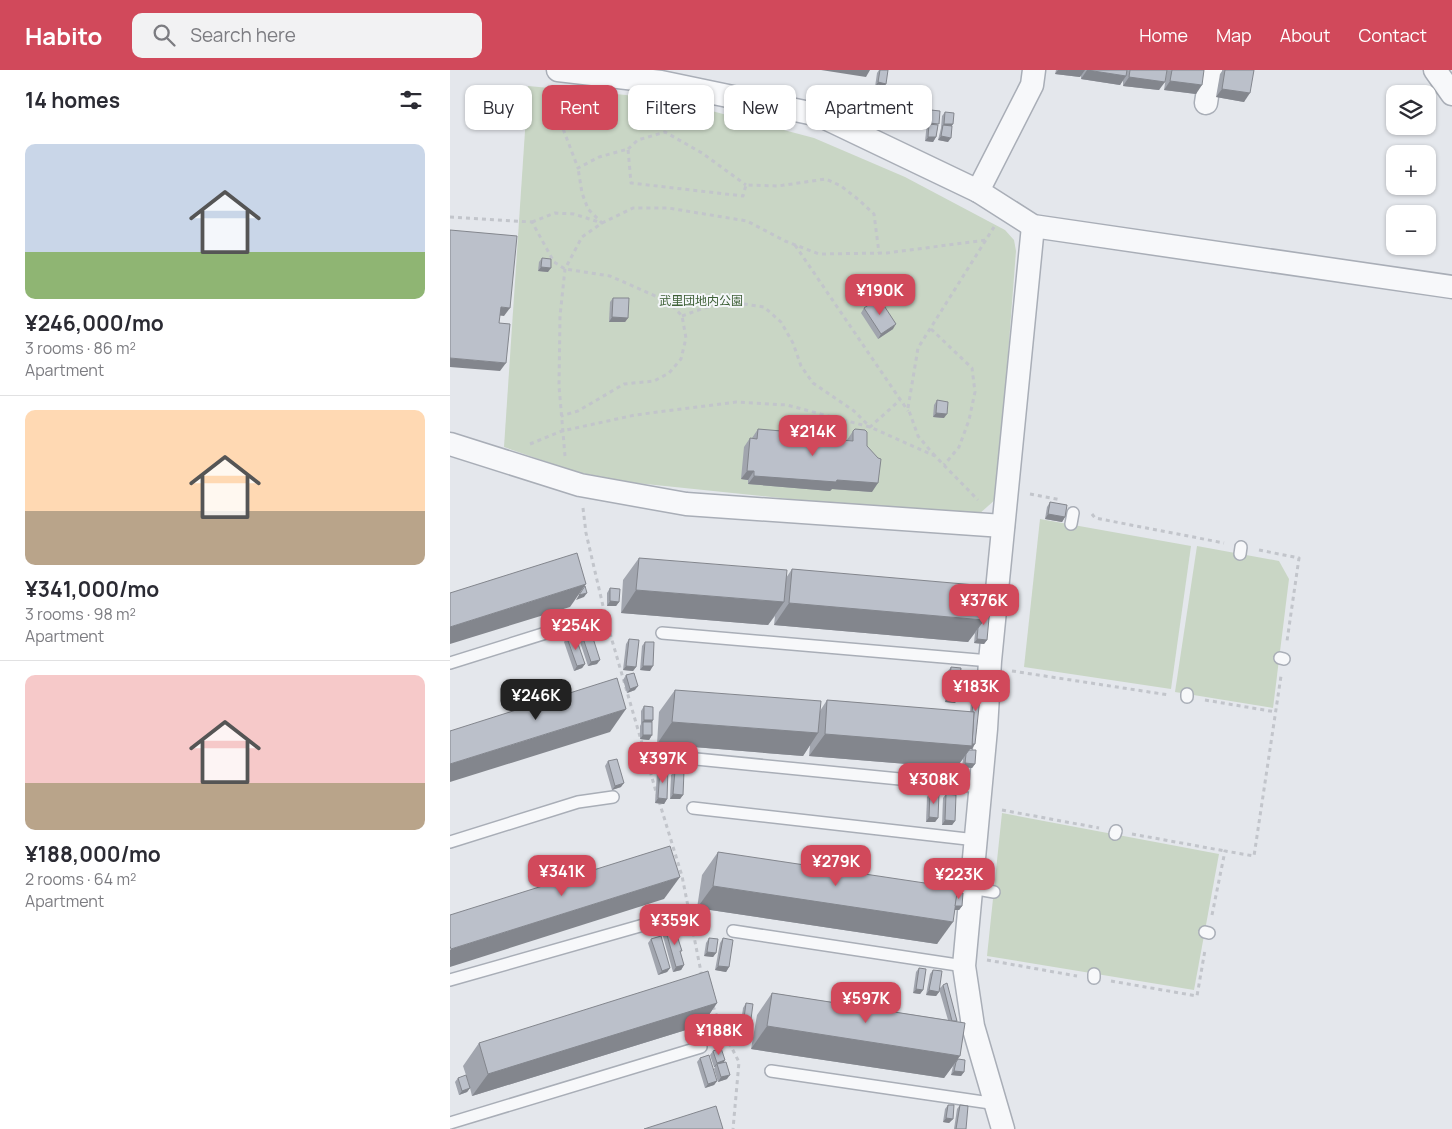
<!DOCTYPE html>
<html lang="en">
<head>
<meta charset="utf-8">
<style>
  body { margin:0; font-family:Manrope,"Noto Sans JP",sans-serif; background:#f2f2f3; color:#2b2b33; height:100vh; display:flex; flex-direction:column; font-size:19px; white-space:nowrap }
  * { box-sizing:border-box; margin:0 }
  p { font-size:16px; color:#7c7c81 }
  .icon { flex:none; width:28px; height:28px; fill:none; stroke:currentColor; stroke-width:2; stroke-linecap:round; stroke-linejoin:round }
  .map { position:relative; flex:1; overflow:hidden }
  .drawer { display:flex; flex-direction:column; background:#fff; width:450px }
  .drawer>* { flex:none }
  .top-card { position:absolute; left:15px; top:15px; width:475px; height:45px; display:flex; gap:10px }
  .buttons { position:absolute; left:936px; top:15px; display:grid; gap:10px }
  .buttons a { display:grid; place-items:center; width:50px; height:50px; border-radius:10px; background:#fff; box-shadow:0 1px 4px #0004; font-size:25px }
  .price { position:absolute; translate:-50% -42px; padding:0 11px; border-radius:10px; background:#d1495b; color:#fff; font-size:16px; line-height:32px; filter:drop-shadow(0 1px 2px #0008) }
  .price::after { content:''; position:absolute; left:50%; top:30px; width:15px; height:11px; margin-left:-8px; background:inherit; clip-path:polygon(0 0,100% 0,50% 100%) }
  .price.on { background:#222; color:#fff }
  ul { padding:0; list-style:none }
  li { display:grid; align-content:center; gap:10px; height:265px; padding:0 25px }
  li+li { border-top:1px solid #e1e1e2 }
  li span { display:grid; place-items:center; height:155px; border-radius:10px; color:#555 }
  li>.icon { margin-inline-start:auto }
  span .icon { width:90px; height:90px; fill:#fffc; stroke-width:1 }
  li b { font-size:21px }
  h2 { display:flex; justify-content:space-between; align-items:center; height:60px; padding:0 25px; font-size:21px }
  .tag { padding:0 18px; border-radius:10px; background:#fff; box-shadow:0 1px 4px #0004; font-size:18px; line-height:45px }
  .tag.on { background:#d1495b; color:#fff }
  header { display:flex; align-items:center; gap:30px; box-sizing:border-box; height:70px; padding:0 25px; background:#d1495b; color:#fff }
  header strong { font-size:24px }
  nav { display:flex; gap:28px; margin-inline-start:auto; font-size:18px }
  .search { width:350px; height:45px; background:#f2f2f3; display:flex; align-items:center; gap:12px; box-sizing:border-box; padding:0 18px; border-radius:10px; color:#7c7c81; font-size:19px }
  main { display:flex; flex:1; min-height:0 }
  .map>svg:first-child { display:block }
  .green { fill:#c9d6c5 }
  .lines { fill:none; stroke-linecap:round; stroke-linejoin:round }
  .service-casing { stroke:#a9aeb7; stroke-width:14 }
  .minor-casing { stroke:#a9aeb7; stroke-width:25 }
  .path { stroke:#c2c5cb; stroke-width:3; stroke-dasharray:4 4; stroke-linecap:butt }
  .service { stroke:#f7f8fa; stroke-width:11 }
  .minor { stroke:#f7f8fa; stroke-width:22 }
  .wall { fill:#a1a5ae }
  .shaded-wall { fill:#83868d }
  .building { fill:#bbc0ca; stroke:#83868d }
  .labels { text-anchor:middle; stroke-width:4; stroke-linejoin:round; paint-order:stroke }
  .park-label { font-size:12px; fill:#3f6138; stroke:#f4f6f9 }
</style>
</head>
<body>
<header>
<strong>Habito</strong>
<div class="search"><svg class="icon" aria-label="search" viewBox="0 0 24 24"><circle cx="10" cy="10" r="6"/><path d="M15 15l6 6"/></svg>Search here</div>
<nav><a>Home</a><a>Map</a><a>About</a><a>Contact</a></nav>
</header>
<main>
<section class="drawer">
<h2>14 homes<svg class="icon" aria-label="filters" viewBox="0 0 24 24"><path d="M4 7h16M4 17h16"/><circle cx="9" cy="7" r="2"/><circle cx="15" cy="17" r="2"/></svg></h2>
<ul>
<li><span style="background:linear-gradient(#c9d6e8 70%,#8fb573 0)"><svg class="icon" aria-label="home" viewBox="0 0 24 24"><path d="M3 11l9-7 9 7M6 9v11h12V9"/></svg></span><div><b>¥246,000/mo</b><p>3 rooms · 86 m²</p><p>Apartment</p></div></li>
<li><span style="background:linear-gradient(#ffd9b3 65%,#b9a48a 0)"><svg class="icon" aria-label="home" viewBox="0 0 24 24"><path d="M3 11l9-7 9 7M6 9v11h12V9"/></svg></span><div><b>¥341,000/mo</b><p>3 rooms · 98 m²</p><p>Apartment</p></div></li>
<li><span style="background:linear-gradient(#f6c9c9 70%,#b9a48a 0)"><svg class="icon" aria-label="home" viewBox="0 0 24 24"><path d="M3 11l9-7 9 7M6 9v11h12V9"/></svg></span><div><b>¥188,000/mo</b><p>2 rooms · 64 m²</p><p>Apartment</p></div></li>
</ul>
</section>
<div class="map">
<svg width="1002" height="1059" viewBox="0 0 1002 1059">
  <rect width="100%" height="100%" fill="#e4e7ec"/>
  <g class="green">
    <polygon points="78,16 176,25 258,40 364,68 455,107 555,160 564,170 566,181 547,428 528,445 369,432 186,413 126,402 54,377"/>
    <polygon points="590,449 741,476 721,619 574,597"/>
    <polygon points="747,476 829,491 839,509 823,638 725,622"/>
    <polygon points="552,743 769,784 744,920 537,886"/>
  </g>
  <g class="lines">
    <defs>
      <g id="service">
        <polyline points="621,454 623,443"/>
        <polyline points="790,484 791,477"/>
        <polyline points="212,563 540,591"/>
        <polyline points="830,588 834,589"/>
        <polyline points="0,593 115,557"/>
        <polyline points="737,627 737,624"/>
        <polyline points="226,687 531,717"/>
        <polyline points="243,738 526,770"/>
        <polyline points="665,764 666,761"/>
        <polyline points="0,772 128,732 163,727"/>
        <polyline points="521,818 544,822"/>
        <polyline points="283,861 514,896"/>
        <polyline points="755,862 759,863"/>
        <polyline points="644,908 644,904"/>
        <polyline points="0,910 204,852"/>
        <polyline points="321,1001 547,1034"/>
        <polyline points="0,1053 251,977"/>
      </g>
      <g id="minor">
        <polyline points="108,0 211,12 369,45 528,121 583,156 1002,217"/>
        <polyline points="985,0 1002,24"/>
        <polyline points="756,33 761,0"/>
        <polyline points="528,121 582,15 584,0"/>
        <polyline points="0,374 130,415 236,434 553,456"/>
        <polyline points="553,1059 523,956 514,896 536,659 540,591 583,156"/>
      </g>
    </defs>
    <use href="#service" class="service-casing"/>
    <use href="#minor" class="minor-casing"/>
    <g class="path">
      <polyline points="99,22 128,98 149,87 178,79 181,113 293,126 296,115 328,116 376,109 391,116 409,130 424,144 429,183"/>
      <polyline points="178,79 188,70 215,62 252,83 296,115"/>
      <polyline points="0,147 82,152 104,192 115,199 160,206 219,232 232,246 236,268 231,289 219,303 204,311 174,314 128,341 111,346"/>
      <polyline points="82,152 105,143 124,144 152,153 138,139 132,123 128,98"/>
      <polyline points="345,175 458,341"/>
      <polyline points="232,246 254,238 280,232 314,237 331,252 343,273 351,296 363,313 404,341 420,357 450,330"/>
      <polyline points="481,259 522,298 525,322 519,350 509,377 494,395"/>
      <polyline points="80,374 112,361 185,345 286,332 337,335 420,357 485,386 528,430"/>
      <polyline points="115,386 109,316 110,246 115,199 132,167 152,153 183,138 218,138 297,151 335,171 369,184 437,183 536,170"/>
      <polyline points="485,386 468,366 458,338 468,278 544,157"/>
      <polyline points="580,424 611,430"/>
      <polyline points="133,438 136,463 157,553 207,725"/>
      <polyline points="642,444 645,448 774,473"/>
      <polyline points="809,480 849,488 837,571"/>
      <polyline points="562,601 719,625"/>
      <polyline points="755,630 826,642"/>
      <polyline points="209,731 232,806 252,907"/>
      <polyline points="552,740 649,758"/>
      <polyline points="682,764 775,781"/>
      <polyline points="762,845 775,781 804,786 831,606"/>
      <polyline points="537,890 627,906"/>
      <polyline points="661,911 747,926 755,880"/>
      <polyline points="263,936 271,957 289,992 283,1059"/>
    </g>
    <use href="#service" class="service"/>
    <use href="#minor" class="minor"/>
  </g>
  <g class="wall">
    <polygon points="429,0 438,0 432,33 422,31 424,19 426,17 425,17 427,3"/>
    <polygon points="606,0 717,0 709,20 673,16 673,10 670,15 631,9 631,5 630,7 605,4"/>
    <polygon points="717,0 754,0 746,24 714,20"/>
    <polygon points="773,0 804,0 794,32 766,27 770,4"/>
    <polygon points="455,35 462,49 459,54 451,52 452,40"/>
    <polygon points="470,38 477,52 474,56 465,55 467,42"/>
    <polygon points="481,40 488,56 486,67 483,72 475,71 478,44"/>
    <polygon points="495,42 503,54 501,56 498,72 488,70 491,58 492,46"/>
    <polygon points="92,188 98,202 88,201 89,192"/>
    <polygon points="163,228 178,248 175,252 159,252 160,232"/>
    <polygon points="414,238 443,259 428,269 411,243"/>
    <polygon points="487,330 494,348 483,347 484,335"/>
    <polygon points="308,359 397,370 403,361 417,376 422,422 382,419 380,421 298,414 298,410 291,409 294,377 300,368 302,368"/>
    <polygon points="600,432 615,447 612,452 595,449 597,437"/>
    <polygon points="189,488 336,508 342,499 537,520 539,533 536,537 537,570 534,574 524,573 525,563 518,572 324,555 325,546 318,555 171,543 173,510"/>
    <polygon points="160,518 169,532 166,536 157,536 157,523"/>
    <polygon points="117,568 135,594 132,598 124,601 114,572"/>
    <polygon points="133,568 147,594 138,596 130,572"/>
    <polygon points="179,569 186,597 183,601 173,600 176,574"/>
    <polygon points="195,572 200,601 190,600 192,576"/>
    <polygon points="501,597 508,628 505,633 495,632 498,601"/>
    <polygon points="176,605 185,620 177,623 173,610"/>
    <polygon points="525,618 522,679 520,679 519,680 525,694 522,698 512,697 513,689 506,698 359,686 360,675 353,686 207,674 209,642 225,620 370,641 377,630 520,642 522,623"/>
    <polygon points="194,636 203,650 202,652 202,665 199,670 190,669 190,656 191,654 191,641"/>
    <polygon points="158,691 171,717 162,720 155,696"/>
    <polygon points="210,698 217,729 214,734 205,733 207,702"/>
    <polygon points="225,701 233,725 230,729 220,729 221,705"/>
    <polygon points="480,723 488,748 485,752 476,752 477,727"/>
    <polygon points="496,724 505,751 502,755 492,755 493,728"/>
    <polygon points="268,782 507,823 512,836 509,840 505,840 487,874 247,838 252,805"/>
    <polygon points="215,858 230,883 234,895 231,900 223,902 212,863"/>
    <polygon points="259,868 266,883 263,887 254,886 256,873"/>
    <polygon points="273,868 279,897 276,902 265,900 270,873"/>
    <polygon points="201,869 220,898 217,902 208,905 198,873"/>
    <polygon points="469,898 473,920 470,924 463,923 466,902"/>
    <polygon points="483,900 489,922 486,926 476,925 480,904"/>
    <polygon points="493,915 507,951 508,989 514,1002 511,1006 501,1005 503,996 494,1008 301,979 307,945 322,923 498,950 489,919"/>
    <polygon points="267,933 252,955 22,1026 20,1018 17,1022 9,1025 5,1012 8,1008 19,1014 13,996 29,973"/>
    <polygon points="296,933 296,969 289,968 293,938"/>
    <polygon points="263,981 275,990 274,992 277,1009 268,1012 264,999 265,997 264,997 260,985"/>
    <polygon points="250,988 267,1011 264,1015 255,1018 247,992"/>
    <polygon points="498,1035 503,1049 499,1053 493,1052 495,1039"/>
    <polygon points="510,1035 516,1059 504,1059 507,1039"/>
  </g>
  <g class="shaded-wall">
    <polygon points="371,0 420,0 416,7"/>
    <polygon points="608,0 635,0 630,7 605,4"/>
    <polygon points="637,0 676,6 670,15 631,9"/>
    <polygon points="679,7 715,12 709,20 673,16"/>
    <polygon points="720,11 752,15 746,24 714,20"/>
    <polygon points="428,12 436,14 433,18 428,14 426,17 425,17"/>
    <polygon points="772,19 800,23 794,32 766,27"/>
    <polygon points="425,27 435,28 432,33 422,31"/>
    <polygon points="454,48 462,49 459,54 451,52"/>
    <polygon points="468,51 477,52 474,56 465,55"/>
    <polygon points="494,54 503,54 500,59 493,55 491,58"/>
    <polygon points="491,66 501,68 498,72 488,70"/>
    <polygon points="478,67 486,67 483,72 475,71"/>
    <polygon points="91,197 101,198 98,202 88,201"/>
    <polygon points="51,237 60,238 54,246 45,245"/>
    <polygon points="162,247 178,248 175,252 159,252"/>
    <polygon points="446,254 443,259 428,269 431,264"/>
    <polygon points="0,288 56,293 50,301 0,297"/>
    <polygon points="486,343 497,344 494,348 483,347"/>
    <polygon points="297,401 304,401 298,410 291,409"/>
    <polygon points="304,406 387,410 428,413 422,422 382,419 380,421 298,414"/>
    <polygon points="598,444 615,447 612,452 595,449"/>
    <polygon points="136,514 120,537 0,574 0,557"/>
    <polygon points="186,520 334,532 318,555 171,543"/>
    <polygon points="137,523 134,527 126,530 129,525"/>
    <polygon points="160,531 169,532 166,536 157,536"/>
    <polygon points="339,533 534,550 518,572 324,555"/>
    <polygon points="527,569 537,570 534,574 524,573"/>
    <polygon points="150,590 147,594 138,596 141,592"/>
    <polygon points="135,594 132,598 124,601 127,596"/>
    <polygon points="176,596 186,597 183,601 173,600"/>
    <polygon points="193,596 203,596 200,601 190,600"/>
    <polygon points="188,616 185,620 177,623 180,619"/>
    <polygon points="498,627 508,628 505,633 495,632"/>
    <polygon points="176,639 160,662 0,712 0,694"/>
    <polygon points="194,650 203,650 200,655 193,652 191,654"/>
    <polygon points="222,652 368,663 353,686 207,674"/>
    <polygon points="375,664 519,674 525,674 522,679 520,679 506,698 359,686"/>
    <polygon points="193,665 202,665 199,670 190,669"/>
    <polygon points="515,693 525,694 522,698 512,697"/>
    <polygon points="174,713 171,717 162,720 165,716"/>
    <polygon points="223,724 233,725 230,729 220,729"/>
    <polygon points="208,728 217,729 214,734 205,733"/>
    <polygon points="479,747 488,748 485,752 476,752"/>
    <polygon points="495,750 505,751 502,755 492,755"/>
    <polygon points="230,807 214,829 0,897 0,880 1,879"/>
    <polygon points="263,816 503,852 487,874 247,838"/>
    <polygon points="502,835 512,836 509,840 499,840"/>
    <polygon points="257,882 266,883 263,887 254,886"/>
    <polygon points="234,895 231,900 223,902 226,897"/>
    <polygon points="268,896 279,897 276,902 265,900"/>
    <polygon points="220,898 217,902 208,905 212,901"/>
    <polygon points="466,919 473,920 470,924 463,923"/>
    <polygon points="479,920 489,922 486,926 476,925"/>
    <polygon points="267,933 252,955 22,1026 38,1004"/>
    <polygon points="317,956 510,986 494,1008 301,979"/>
    <polygon points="292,964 299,964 296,969 289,968"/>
    <polygon points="275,990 272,995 267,994 265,997 264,997 267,993"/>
    <polygon points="504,1001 514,1002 511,1006 501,1005"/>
    <polygon points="280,1005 277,1009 268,1012 271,1007"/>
    <polygon points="267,1011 264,1015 255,1018 258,1014"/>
    <polygon points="20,1018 17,1022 9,1025 12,1021"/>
    <polygon points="496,1048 503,1049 499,1053 493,1052"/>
  </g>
  <g class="building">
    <polygon points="430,0 438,0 436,14 428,12"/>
    <polygon points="637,0 677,0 676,6"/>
    <polygon points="680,0 717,0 715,12 679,7"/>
    <polygon points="722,0 754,0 752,15 720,11"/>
    <polygon points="775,0 804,0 800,23 772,19"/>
    <polygon points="428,14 437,16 435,28 425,27"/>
    <polygon points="455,35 464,36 462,49 454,48"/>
    <polygon points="470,38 479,39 477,52 468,51"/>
    <polygon points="481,40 490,41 489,54 479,53"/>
    <polygon points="495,42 504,43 503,54 494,54"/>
    <polygon points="479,54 488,55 486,67 478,67"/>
    <polygon points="493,55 502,56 501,68 491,66"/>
    <polygon points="0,160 67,166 60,238 51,237 49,253 60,254 56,293 0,288"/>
    <polygon points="92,188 101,189 101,198 91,197"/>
    <polygon points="163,228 179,228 178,248 162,247"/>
    <polygon points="429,228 446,254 431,264 414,238"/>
    <polygon points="487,330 498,332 497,344 486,343"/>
    <polygon points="308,359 391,366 391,370 403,371 403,361 405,359 415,360 417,362 417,376 428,388 431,389 428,413 387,410 386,412 304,406 304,401 297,401 300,368 307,369"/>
    <polygon points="600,432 617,435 615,447 598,444"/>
    <polygon points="127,483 136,514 0,557 0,523"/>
    <polygon points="189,488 337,500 334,532 186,520"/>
    <polygon points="342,499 537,516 534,550 339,533"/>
    <polygon points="135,516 137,523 129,525"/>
    <polygon points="160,518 170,519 169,532 160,531"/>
    <polygon points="537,520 540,520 539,533 536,532"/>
    <polygon points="535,537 540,537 537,570 527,569 528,558 534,550"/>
    <polygon points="125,565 135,594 127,596 117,568"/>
    <polygon points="142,565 150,590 141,592 133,568"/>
    <polygon points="179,569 189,570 186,597 176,596"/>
    <polygon points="195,572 204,572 203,596 193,596"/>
    <polygon points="501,597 511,598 508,628 498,627"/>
    <polygon points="184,603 188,616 180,619 176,605"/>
    <polygon points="167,608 176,639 0,694 0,661"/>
    <polygon points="525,618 531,618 525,674 522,674 524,642 522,642"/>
    <polygon points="225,620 371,631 368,663 222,652"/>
    <polygon points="377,630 524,642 522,676 375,664"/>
    <polygon points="194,636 203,637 203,650 194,650"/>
    <rect x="193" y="652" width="9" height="13"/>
    <polygon points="519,680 526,680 525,694 515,693 516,684"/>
    <polygon points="167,689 174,713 165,716 158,691"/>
    <polygon points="210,698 218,698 217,729 208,728"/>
    <polygon points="225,701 234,701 233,725 223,724"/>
    <polygon points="480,723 489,723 488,748 479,747"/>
    <polygon points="496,724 506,725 505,751 495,750"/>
    <polygon points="220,776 230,807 1,879 0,876 0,845"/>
    <polygon points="268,782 508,818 503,852 263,816"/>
    <polygon points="507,823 513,823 512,836 505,836"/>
    <polygon points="224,856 232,881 230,881 234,895 226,897 215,858"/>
    <polygon points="211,866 220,898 212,901 201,869"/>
    <polygon points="259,868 268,869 266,883 257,882"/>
    <polygon points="273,868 283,870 279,897 268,896"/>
    <polygon points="469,898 476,899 473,920 466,919"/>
    <polygon points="483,900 492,901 489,922 479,920"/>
    <polygon points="258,901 267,933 38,1004 29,973"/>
    <polygon points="497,913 507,951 502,951 493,915"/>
    <polygon points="322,923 515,953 510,986 317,956"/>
    <polygon points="296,933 303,934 299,964 292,964"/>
    <polygon points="271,978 275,990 267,993 263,981"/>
    <polygon points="259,985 267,1011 258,1014 250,988"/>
    <polygon points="508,989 515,990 514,1002 504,1001 506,992"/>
    <polygon points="276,992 280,1005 271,1007 267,994"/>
    <polygon points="16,1005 20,1018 12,1021 8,1008"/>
    <polygon points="498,1035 504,1035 503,1049 496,1048"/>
    <polygon points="510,1035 518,1036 516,1059 506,1059"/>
    <polygon points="266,1036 273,1059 194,1059"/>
  </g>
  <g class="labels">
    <g class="park-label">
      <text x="251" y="235">武里団地内公園</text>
    </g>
  </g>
</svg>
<div class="buttons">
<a><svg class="icon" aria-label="layers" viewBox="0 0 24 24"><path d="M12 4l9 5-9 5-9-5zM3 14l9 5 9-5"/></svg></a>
<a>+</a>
<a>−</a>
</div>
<b class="price" style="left:430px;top:246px">¥190K</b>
<b class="price" style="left:363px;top:387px">¥214K</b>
<b class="price" style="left:534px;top:556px">¥376K</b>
<b class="price" style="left:126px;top:581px">¥254K</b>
<b class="price" style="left:526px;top:642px">¥183K</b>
<b class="price on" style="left:86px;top:651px">¥246K</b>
<b class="price" style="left:213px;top:714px">¥397K</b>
<b class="price" style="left:484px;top:735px">¥308K</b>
<b class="price" style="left:386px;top:817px">¥279K</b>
<b class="price" style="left:112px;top:827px">¥341K</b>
<b class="price" style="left:509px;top:830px">¥223K</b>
<b class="price" style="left:225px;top:876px">¥359K</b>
<b class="price" style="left:416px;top:954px">¥597K</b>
<b class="price" style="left:269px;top:986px">¥188K</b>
<div class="top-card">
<a class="tag">Buy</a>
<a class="tag on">Rent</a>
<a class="tag">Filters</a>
<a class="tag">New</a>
<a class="tag">Apartment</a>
</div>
</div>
</main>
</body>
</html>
